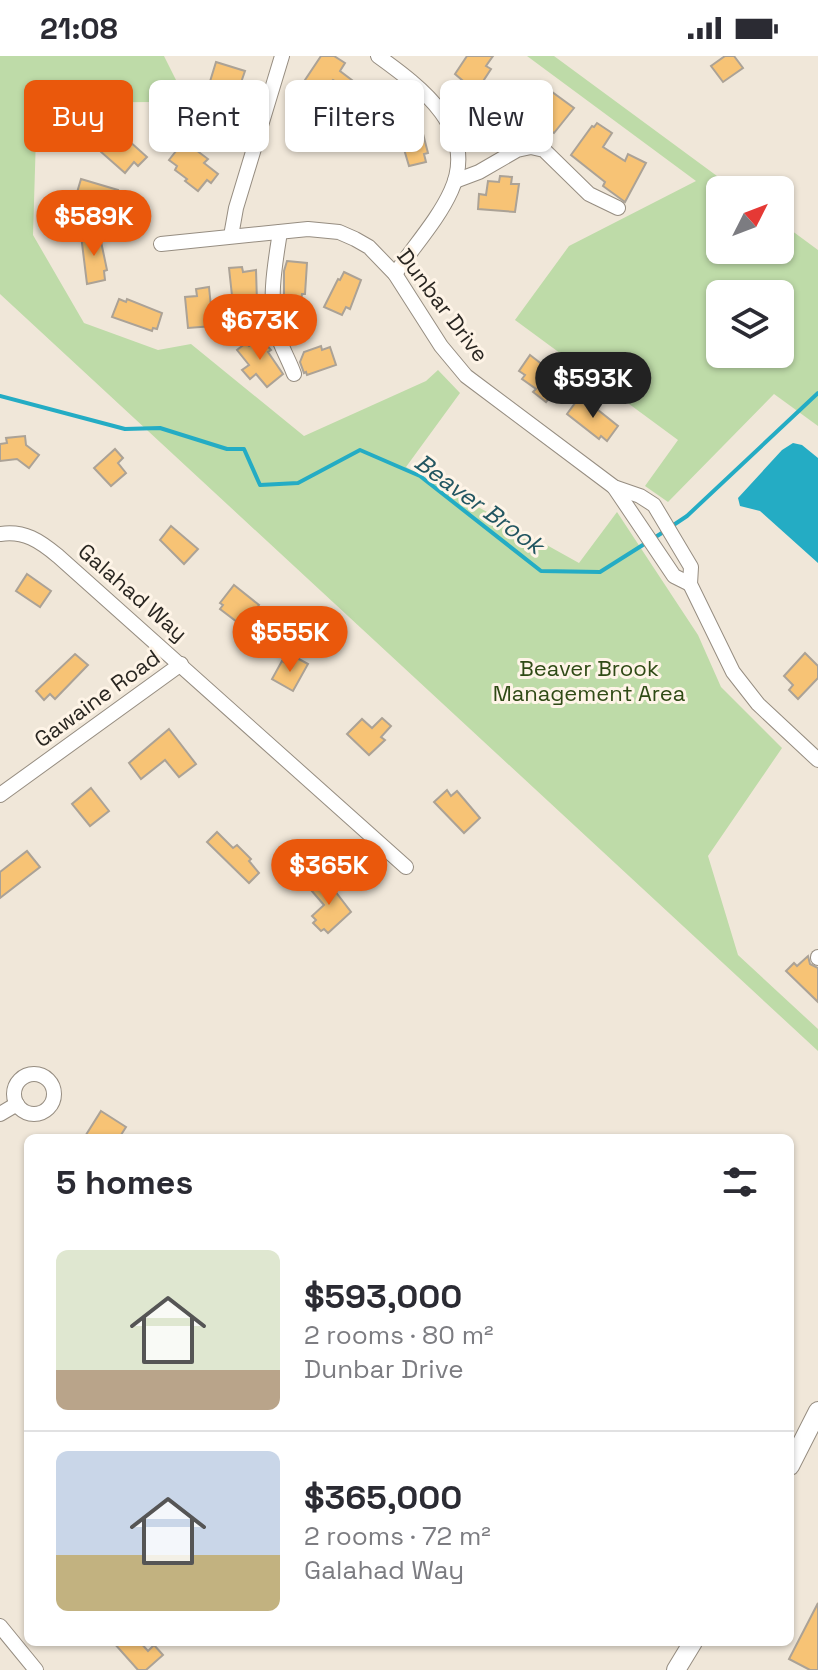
<!DOCTYPE html>
<html lang="en">
<head>
<meta charset="utf-8">
<style>
  body { margin:0; font-family:"Space Grotesk",sans-serif; background:#f2f2f3; color:#2b2b33; height:100vh; display:flex; flex-direction:column; font-size:30px; white-space:nowrap }
  * { box-sizing:border-box; margin:0 }
  p { font-size:26px; color:#7c7c81 }
  .icon { flex:none; width:44px; height:44px; fill:none; stroke:currentColor; stroke-width:2; stroke-linecap:round; stroke-linejoin:round }
  .map { position:relative; flex:1; overflow:hidden }
  .panel { position:absolute; left:24px; top:1078px; width:770px; height:512px; display:flex; flex-direction:column; background:#fff; border-radius:12px; box-shadow:0 2px 6px #0004 }
  .panel>* { flex:none }
  .banner { position:absolute; left:24px; top:24px; width:770px; height:72px; display:flex; gap:16px }
  .needle { width:52px; rotate:48deg }
  .tools { position:absolute; left:706px; top:120px; display:grid; gap:16px }
  .tools a { display:grid; place-items:center; width:88px; height:88px; border-radius:12px; background:#fff; box-shadow:0 2px 6px #0004; font-size:40px }
  .price { position:absolute; translate:-50% -68px; padding:0 18px; border-radius:28px; background:#ea580c; color:#fff; font-size:26px; line-height:52px; filter:drop-shadow(0 2px 4px #0008) }
  .price::after { content:''; position:absolute; left:50%; top:48px; width:24px; height:18px; margin-left:-12px; background:inherit; clip-path:polygon(0 0,100% 0,50% 100%) }
  .price.on { background:#222; color:#fff }
  ul { padding:0; list-style:none }
  li { display:flex; align-items:center; gap:24px; height:200px; padding:0 32px }
  li+li { border-top:2px solid #e1e1e2 }
  li span { display:grid; place-items:center; flex:none; width:224px; height:160px; border-radius:12px; color:#555 }
  li>.icon { margin-inline-start:auto }
  span .icon { width:96px; height:96px; fill:#fffc; stroke-width:1 }
  li b { font-size:34px }
  h2 { display:flex; justify-content:space-between; align-items:center; height:96px; padding:0 32px; font-size:34px }
  .chip { padding:0 28px; border-radius:12px; background:#fff; box-shadow:0 2px 6px #0004; font-size:28px; line-height:72px }
  .chip.on { background:#ea580c; color:#fff }
  .status { display:flex; justify-content:space-between; align-items:center; height:56px; padding:0 40px; background:#fff; direction:ltr }
  .status svg { height:22px; fill:currentColor }
  .map>svg:first-child { display:block }
  .green { fill:#bedba8; fill-rule:evenodd }
  .water { fill:#24acc4 }
  .lines { fill:none; stroke-linecap:round; stroke-linejoin:round }
  .stream { stroke:#24acc4; stroke-width:4 }
  .building { fill:#f7c375; stroke:#aba296; stroke-width:2 }
  .minor-casing { stroke:#968d81; stroke-width:16 }
  .major-casing { stroke:#968d81; stroke-width:20 }
  .minor { stroke:#fff; stroke-width:14 }
  .major { stroke:#fff; stroke-width:18 }
  .labels { text-anchor:middle; stroke-width:6; stroke-linejoin:round; paint-order:stroke }
  .street-label { font-size:22px; fill:#292621; stroke:#fef4e7 }
  .park-label { font-size:22px; fill:#2f4a15; stroke:#fef4e7 }
  .water-label { font-size:24px; font-style:italic; fill:#225661; stroke:#fef4e7 }
</style>
</head>
<body>
<div class="status"><b>21:08</b><svg viewBox="0 0 49 12"><path d="M0 12V9h3v3zM5 12V6h3v6zM10 12V3h3v9zM15 12V0h3v12zM26 1h20v11H26zM47 4h2v5h-2z"/></svg></div>
<div class="map">
<svg width="818" height="1614" viewBox="0 0 818 1614">
  <rect width="100%" height="100%" fill="#f0e7d9"/>
  <g class="green">
    <polygon points="0,0 164,0 181,34 152,46 37,47 33,179 84,267 158,294 191,288 304,380 426,325 438,314 460,337 406,411 579,507 617,456 698,579 721,631 782,692 708,800 738,899 818,973 818,995 0,238"/>
    <path d="M527,0h27l182,134h-16v60h60v-28l38,28v176l-44,-32 -106,108 -23,-16 33,-46 -163,-120 54,-74 127,-65zM720,238h60v60h-60z"/>
  </g>
  <polygon class="water" points="793,387 802,389 818,402 818,507 760,455 740,450 738,442 782,394"/>
  <g class="lines">
    <g class="stream">
      <polyline points="0,340 125,373 160,372 227,393 244,393 260,429 298,427 360,394 420,420 541,515 600,516 665,475"/>
      <polyline points="672,470 687,460 818,337"/>
    </g>
  </g>
  <g class="building">
    <polygon points="321,0 334,0 345,7 340,15 361,31 356,38 333,24 320,38 303,27"/>
    <polygon points="467,0 493,0 486,10 491,13 476,36 455,18"/>
    <polygon points="725,0 734,0 743,12 723,26 711,10"/>
    <polygon points="216,6 245,15 236,41 208,32"/>
    <polygon points="507,26 519,35 524,29 545,46 552,36 574,52 554,77 545,71 541,76 516,57 509,67 500,60 495,66 483,56"/>
    <polygon points="370,36 382,45 385,40 396,49 374,79 351,62"/>
    <polygon points="203,51 231,63 221,87 191,75"/>
    <polygon points="597,67 612,77 603,91 625,105 628,98 646,107 625,146 603,130 605,126 571,99 592,70 594,71"/>
    <polygon points="417,68 418,75 422,74 428,97 424,98 426,106 409,110 398,73"/>
    <polygon points="119,76 147,101 138,110 134,106 125,117 100,95"/>
    <polygon points="184,85 208,103 204,107 218,118 211,127 207,124 198,135 185,125 187,123 175,114 177,110 169,104"/>
    <polygon points="500,120 512,121 511,128 519,128 515,156 478,153 479,138 486,139 488,125 499,126"/>
    <polygon points="81,123 118,134 114,148 107,146 103,159 73,150"/>
    <polygon points="99,176 107,214 104,215 105,224 87,228 81,179"/>
    <polygon points="287,205 307,207 305,238 302,238 301,246 284,244 284,215"/>
    <polygon points="242,211 243,216 256,214 257,246 252,247 253,256 234,258 229,212"/>
    <polygon points="344,216 361,224 350,253 346,251 342,259 324,251 338,223 340,224"/>
    <polygon points="209,231 213,270 188,272 185,241 197,240 196,233"/>
    <polygon points="119,243 126,246 127,243 162,257 157,273 153,272 152,275 112,261"/>
    <polygon points="260,281 271,294 268,296 283,318 267,331 256,318 250,323 242,314 249,309 237,294 246,287 249,290"/>
    <polygon points="321,290 322,294 330,291 336,309 307,319 306,316 304,317 300,306 304,296"/>
    <polygon points="530,299 543,309 546,303 555,310 552,315 568,326 559,338 555,335 546,346 533,336 536,333 522,323 525,319 519,315"/>
    <polygon points="578,343 591,353 593,350 618,370 607,385 601,380 599,383 567,358"/>
    <polygon points="25,380 26,389 39,399 29,412 17,403 0,405 0,388 7,387 6,382"/>
    <polygon points="115,393 123,402 118,407 126,417 111,430 94,412"/>
    <polygon points="171,470 198,493 184,508 160,484"/>
    <polygon points="27,518 51,535 40,551 16,535"/>
    <polygon points="234,529 259,549 251,560 257,565 249,575 220,553 223,549 220,547"/>
    <polygon points="805,597 818,610 818,622 798,643 789,634 793,629 784,620"/>
    <polygon points="75,598 88,609 55,643 50,638 44,644 36,635"/>
    <polygon points="297,602 308,608 293,635 272,623 282,605 292,611"/>
    <polygon points="382,662 391,670 381,681 385,684 369,699 347,678 362,663 372,672"/>
    <polygon points="169,673 196,708 179,721 165,704 141,723 129,707"/>
    <polygon points="91,732 109,755 90,770 72,748"/>
    <polygon points="447,734 451,740 457,735 480,762 464,777 434,746"/>
    <polygon points="217,776 233,792 237,789 251,803 249,805 259,817 249,827 207,786"/>
    <polygon points="27,795 40,811 0,842 0,816"/>
    <polygon points="325,822 351,856 328,877 324,873 321,875 313,867 316,864 312,860 324,849 311,834"/>
    <polygon points="808,900 810,908 818,912 818,946 786,915 794,907 797,910"/>
    <polygon points="101,1055 126,1071 119,1082 84,1082"/>
    <polygon points="818,1547 818,1614 810,1614 789,1603"/>
    <polygon points="113,1586 140,1586 148,1595 154,1589 163,1599 146,1614 138,1614"/>
  </g>
  <g class="lines">
    <defs>
      <g id="minor">
        <path d="M378,0c43,31 101,74 73,135 -13,29 -38,56 -56,83"/>
        <polyline points="455,125 479,116 517,94 531,91 544,94 589,138 618,152"/>
        <path d="M280,176c-5,32 -12,69 -3,101 4,14 12,27 17,41"/>
        <polyline points="231,180 236,152 282,0"/>
        <polyline points="161,188 308,173 339,176 355,183 369,191 395,218 441,290 466,320 614,431 640,440 654,449 691,511 690,528 733,616 758,648 818,704"/>
        <polyline points="614,431 674,520 690,528"/>
        <path d="M0,478c24,-4 40,7 58,22l348,311"/>
        <polyline points="0,739 181,608"/>
        <polyline points="818,902 818,901"/>
        <circle cx="34" cy="1038" r="20"/>
        <polyline points="0,1058 17,1048"/>
        <polyline points="0,1570 36,1614"/>
      </g>
      <g id="major">
        <polyline points="790,1410 818,1355"/>
        <polyline points="676,1614 693,1586"/>
      </g>
    </defs>
    <use href="#minor" class="minor-casing"/>
    <use href="#major" class="major-casing"/>
    <use href="#minor" class="minor"/>
    <use href="#major" class="major"/>
  </g>
  <g class="labels">
    <g class="street-label">
      <text transform="translate(443 249) rotate(53)" y="8">Dunbar Drive</text>
      <text transform="translate(133 536) rotate(41)" y="8">Galahad Way</text>
      <text transform="translate(97 642) rotate(-36)" y="8">Gawaine Road</text>
    </g>
    <g class="park-label">
      <text x="589" y="620">Beaver Brook<tspan x="589" dy="25">Management Area</tspan></text>
    </g>
    <g class="water-label">
      <text transform="translate(479 448) rotate(36)" y="8">Beaver Brook</text>
    </g>
  </g>
</svg>
<div class="tools">
<a><svg class="needle" viewBox="-14 -14 28 28"><path d="M0-13l5 13h-10z" fill="#e53935"/><path d="M0 13l5-13h-10z" fill="#7c7c81"/></svg></a>
<a><svg class="icon" aria-label="layers" viewBox="0 0 24 24"><path d="M12 4l9 5-9 5-9-5zM3 14l9 5 9-5"/></svg></a>
</div>
<b class="price" style="left:94px;top:202px">$589K</b>
<b class="price" style="left:260px;top:306px">$673K</b>
<b class="price on" style="left:593px;top:364px">$593K</b>
<b class="price" style="left:290px;top:618px">$555K</b>
<b class="price" style="left:329px;top:851px">$365K</b>
<div class="banner">
<a class="chip on">Buy</a>
<a class="chip">Rent</a>
<a class="chip">Filters</a>
<a class="chip">New</a>
</div>
<section class="panel">
<h2>5 homes<svg class="icon" aria-label="filters" viewBox="0 0 24 24"><path d="M4 7h16M4 17h16"/><circle cx="9" cy="7" r="2"/><circle cx="15" cy="17" r="2"/></svg></h2>
<ul>
<li><span style="background:linear-gradient(#dfe7d0 75%,#b9a48a 0)"><svg class="icon" aria-label="home" viewBox="0 0 24 24"><path d="M3 11l9-7 9 7M6 9v11h12V9"/></svg></span><div><b>$593,000</b><p>2 rooms · 80 m²</p><p>Dunbar Drive</p></div></li>
<li><span style="background:linear-gradient(#c9d6e8 65%,#c2b280 0)"><svg class="icon" aria-label="home" viewBox="0 0 24 24"><path d="M3 11l9-7 9 7M6 9v11h12V9"/></svg></span><div><b>$365,000</b><p>2 rooms · 72 m²</p><p>Galahad Way</p></div></li>
</ul>
</section>
</div>
</body>
</html>
